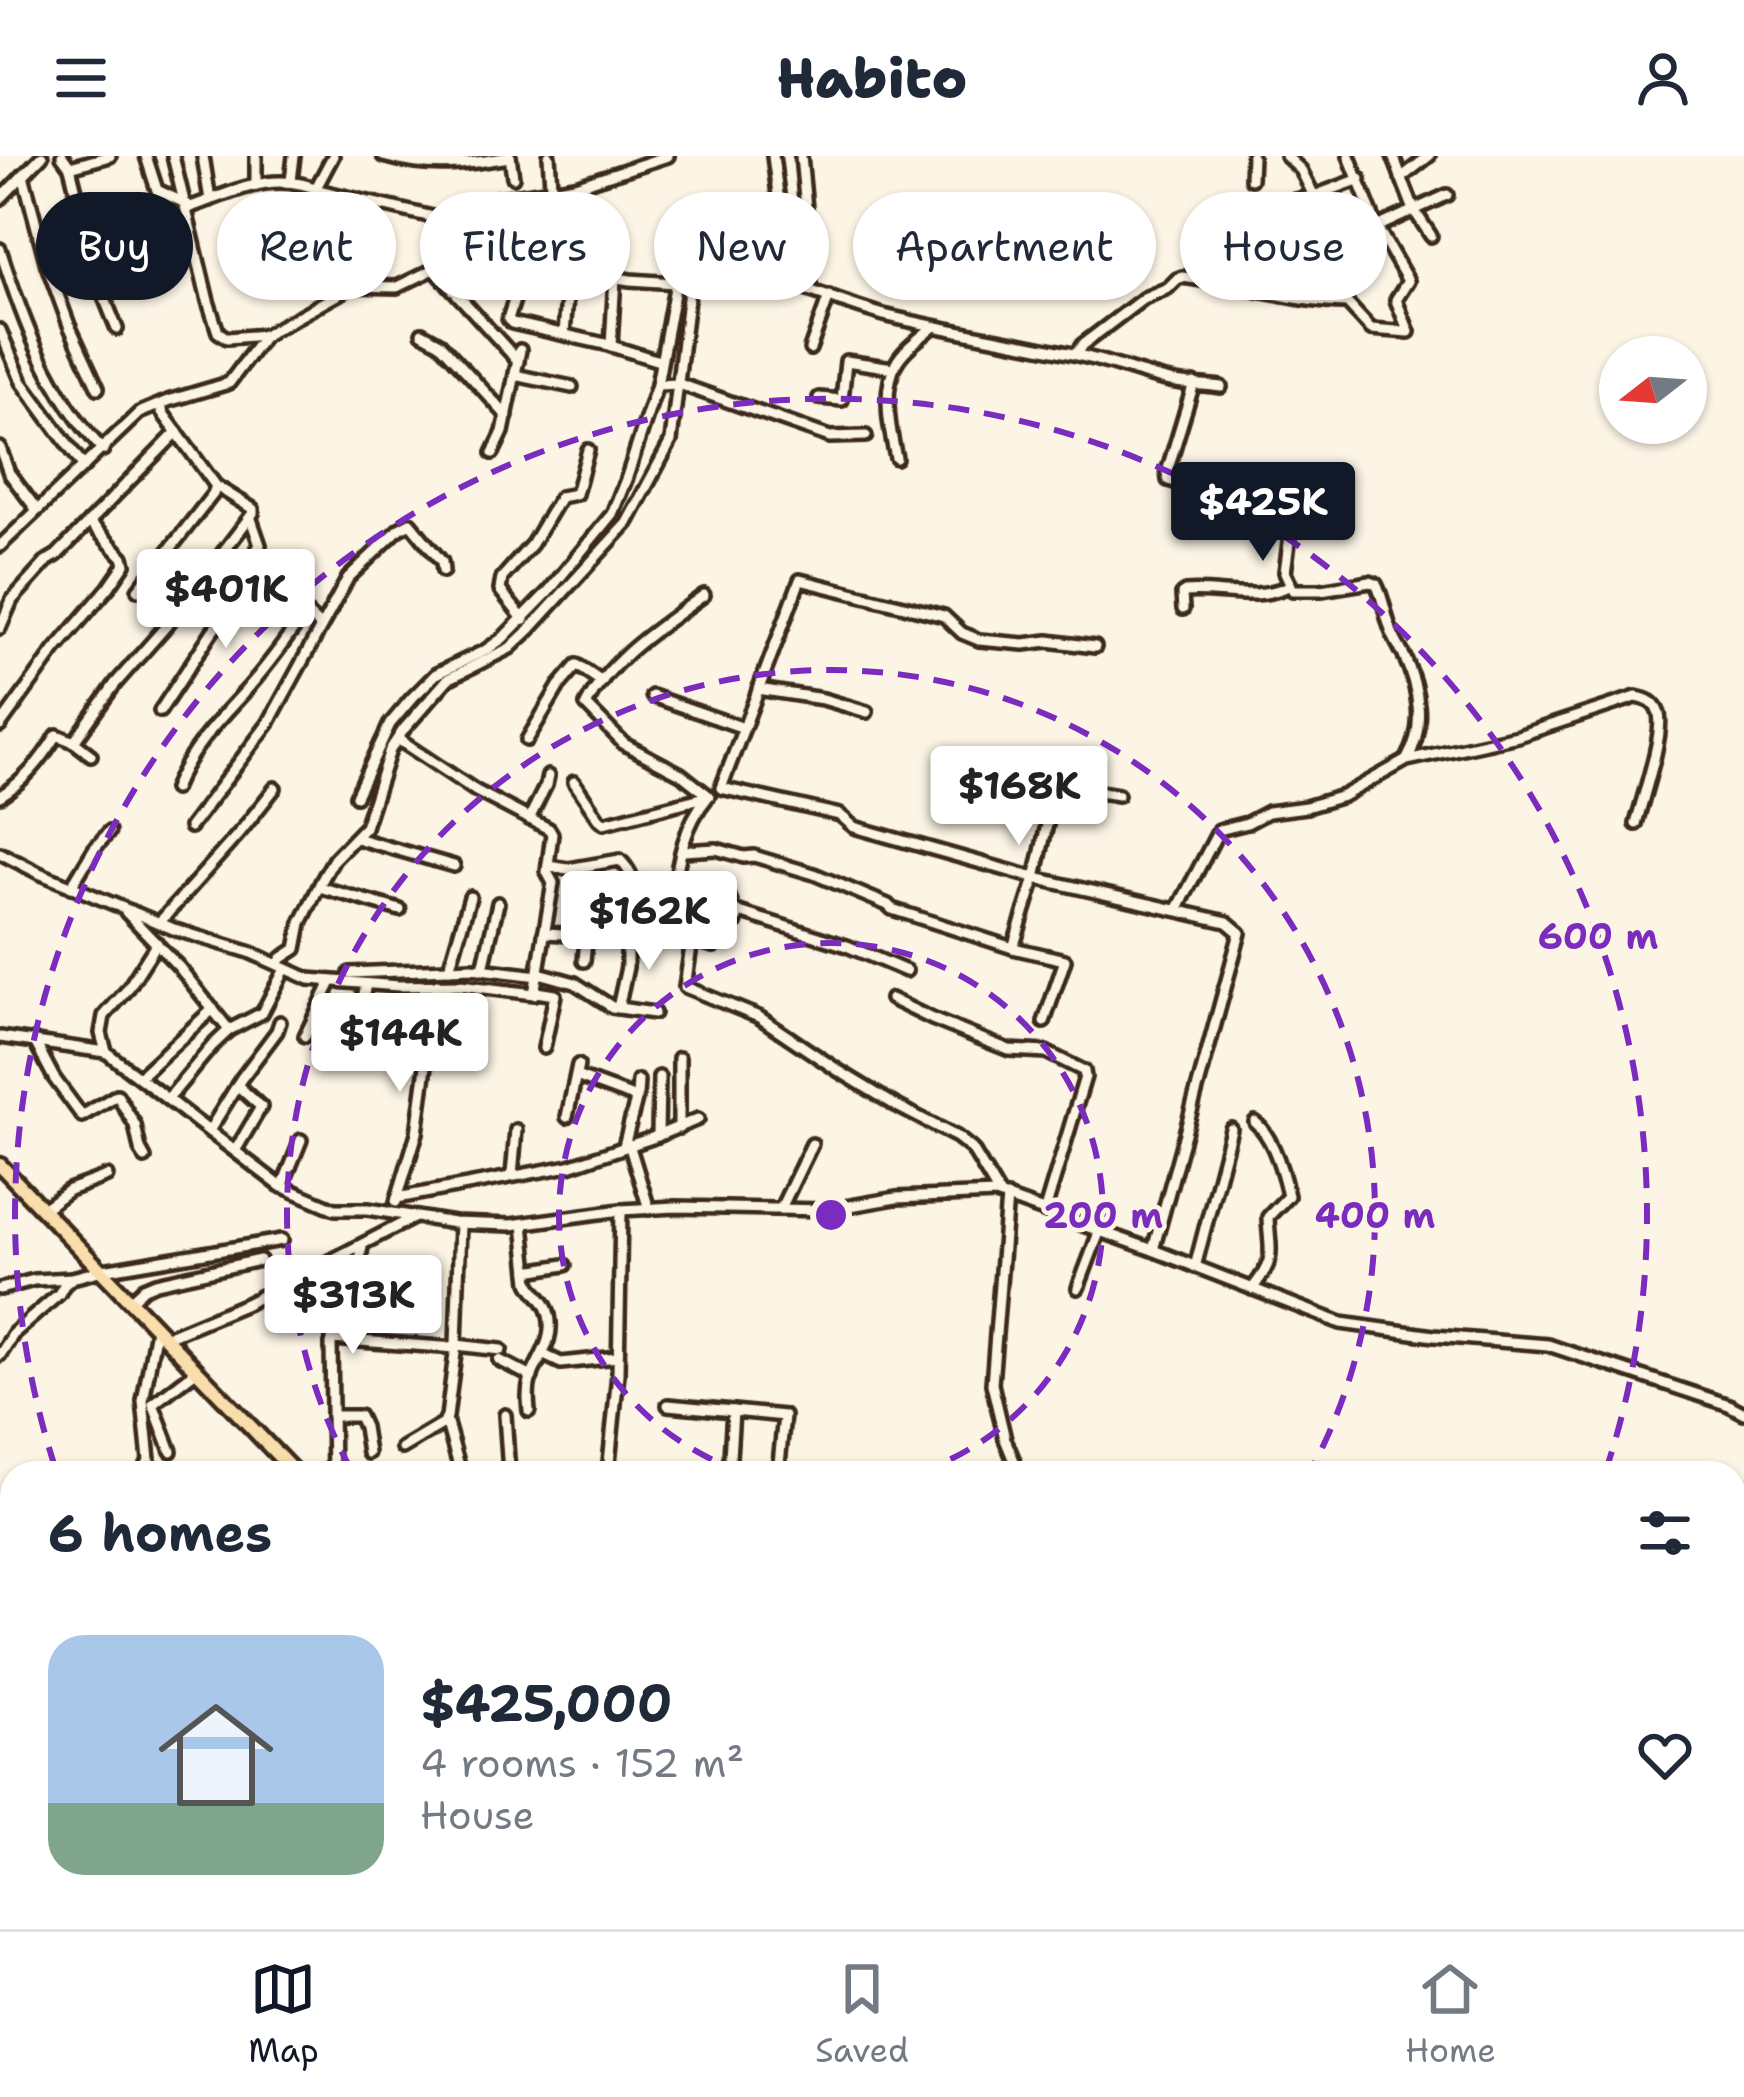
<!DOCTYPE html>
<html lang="en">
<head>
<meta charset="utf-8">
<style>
  body { margin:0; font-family:"Shantell Sans",sans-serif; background:#f2f2f3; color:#1f2937; height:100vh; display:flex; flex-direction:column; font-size:45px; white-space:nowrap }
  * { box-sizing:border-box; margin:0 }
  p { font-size:39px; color:#747a83 }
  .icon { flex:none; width:66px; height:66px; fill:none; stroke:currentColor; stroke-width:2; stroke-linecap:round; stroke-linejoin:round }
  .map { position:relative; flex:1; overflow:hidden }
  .details { position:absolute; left:0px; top:1305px; width:1746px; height:468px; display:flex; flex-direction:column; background:#fff; border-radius:36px 36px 0 0; box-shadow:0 3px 9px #0004 }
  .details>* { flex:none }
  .guide { position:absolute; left:36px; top:36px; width:1674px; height:108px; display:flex; gap:24px }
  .needle { width:78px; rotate:253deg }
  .controls { position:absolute; left:1599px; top:180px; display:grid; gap:24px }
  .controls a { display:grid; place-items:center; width:108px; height:108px; border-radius:50%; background:#fff; box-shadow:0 3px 9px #0004; font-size:60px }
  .price { position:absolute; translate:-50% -102px; padding:0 27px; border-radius:12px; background:#fff; color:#222; font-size:39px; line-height:78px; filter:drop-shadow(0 3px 6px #0008) }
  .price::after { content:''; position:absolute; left:50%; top:72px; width:36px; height:27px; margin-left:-18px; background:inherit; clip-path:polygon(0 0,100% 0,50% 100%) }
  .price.active { background:#111827; color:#fff }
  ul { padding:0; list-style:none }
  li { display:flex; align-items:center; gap:36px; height:300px; padding:0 48px }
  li+li { border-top:3px solid #e0e1e3 }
  li span { display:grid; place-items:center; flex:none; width:336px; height:240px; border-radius:36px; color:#555 }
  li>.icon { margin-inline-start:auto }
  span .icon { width:144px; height:144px; fill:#fffc; stroke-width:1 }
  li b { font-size:51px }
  h2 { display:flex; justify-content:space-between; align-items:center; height:144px; padding:0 48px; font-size:51px }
  .tag { padding:0 42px; border-radius:54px; background:#fff; box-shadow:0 3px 9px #0004; font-size:42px; line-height:108px }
  .tag.active { background:#111827; color:#fff }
  header { display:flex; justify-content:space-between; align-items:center; height:156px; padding:0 48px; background:#fff; font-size:54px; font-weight:800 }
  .menu { display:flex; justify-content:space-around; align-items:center; height:168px; border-top:3px solid #e0e1e3; background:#fff; font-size:33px; color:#747a83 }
  .menu a { display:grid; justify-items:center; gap:6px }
  .menu .active { color:#111827 }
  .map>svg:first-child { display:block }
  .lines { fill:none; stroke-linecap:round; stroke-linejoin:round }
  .minor-casing { stroke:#3b2a1e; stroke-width:18 }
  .major-casing { stroke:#3b2a1e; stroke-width:21 }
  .minor { stroke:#fcf5e5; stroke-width:9 }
  .major { stroke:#f9deab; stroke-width:12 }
  .ring { fill:none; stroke:#7b2cbf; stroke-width:6; stroke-dasharray:21 15 }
  .centre { fill:#7b2cbf; stroke:#fcf5e5; stroke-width:6 }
  .ring-label { font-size:36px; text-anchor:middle; font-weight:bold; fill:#7b2cbf; stroke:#fcf5e5; stroke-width:9; stroke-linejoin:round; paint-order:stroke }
</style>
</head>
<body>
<header><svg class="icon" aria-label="menu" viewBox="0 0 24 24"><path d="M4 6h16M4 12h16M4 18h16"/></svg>Habito<svg class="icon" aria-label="person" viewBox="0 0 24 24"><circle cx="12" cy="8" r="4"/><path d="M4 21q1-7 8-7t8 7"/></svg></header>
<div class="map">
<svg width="1744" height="1773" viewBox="0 0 1744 1773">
  <rect width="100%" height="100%" fill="#fcf5e5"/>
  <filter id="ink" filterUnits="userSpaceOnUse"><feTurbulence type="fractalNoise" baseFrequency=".00833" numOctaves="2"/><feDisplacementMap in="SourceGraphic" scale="24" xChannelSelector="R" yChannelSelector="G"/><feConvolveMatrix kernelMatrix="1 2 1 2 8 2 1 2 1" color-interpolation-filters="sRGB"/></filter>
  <g filter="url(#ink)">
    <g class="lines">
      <defs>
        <g id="minor">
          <polyline points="62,0 70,11 100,131 117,173"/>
          <polyline points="146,0 157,34 187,48"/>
          <polyline points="173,0 208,145 218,176 227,182 265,179"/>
          <polyline points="203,0 210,44"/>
          <path d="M383,0c51,14 77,9 127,1"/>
          <polyline points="510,0 513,21"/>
          <polyline points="549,0 556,104"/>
          <polyline points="773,0 782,69 785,126"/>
          <polyline points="801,0 809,84 810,134"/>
          <polyline points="1286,0 1301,14 1314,40"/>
          <polyline points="1393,0 1414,54 1431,80"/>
          <polyline points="70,11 110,0"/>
          <polyline points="23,19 47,109 69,169 98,232"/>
          <polyline points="1401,22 1429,0"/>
          <polyline points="1251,23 1252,0"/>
          <polyline points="291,25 294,0"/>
          <polyline points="256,29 256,0"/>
          <polyline points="316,32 333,0"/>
          <polyline points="513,41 510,118 503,133 515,141 508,163 512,167 605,188 659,205"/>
          <polyline points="0,43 42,0"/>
          <polyline points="1285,46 1314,40 1360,23"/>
          <path d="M188,52c46,-16 86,-39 134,-17l115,27h15l43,-19 80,-13 93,-30"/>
          <polyline points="1377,71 1447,39"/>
          <path d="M0,93c24,75 49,143 103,201"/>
          <polyline points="434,113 518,205"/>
          <polyline points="0,174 22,226 84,311"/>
          <polyline points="422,177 440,187 507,260"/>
          <polyline points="564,178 567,141"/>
          <polyline points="611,190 615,121"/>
          <polyline points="810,193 829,140"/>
          <path d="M1076,198l6,-9 62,-47 24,-10 9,-9 5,-2c56,7 110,25 165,26l24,26 38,3 -13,-32 12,-19 -31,-54 -28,-71"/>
          <polyline points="515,219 572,231"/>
          <path d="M1194,227l-27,89 1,8 79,23h24l13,7 7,18 -6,44 8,18h28l49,-8 6,2c8,15 9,31 15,46 3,9 9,18 13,26 15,32 22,71 3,103"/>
          <polyline points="657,229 679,228 830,281 866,280"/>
          <polyline points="819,242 842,244 846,205 893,212"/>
          <polyline points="0,292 9,317 37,354"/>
          <polyline points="493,297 503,276 520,194"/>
          <path d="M896,302c-6,-27 -13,-61 -3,-88 6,-18 26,-31 40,-43"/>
          <polyline points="251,363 260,389 250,404 320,470"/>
          <polyline points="0,390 139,257 168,245 229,227 265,179 353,130 397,131 434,113 459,112 515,118 581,97 585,99 594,118 630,124 675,127"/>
          <polyline points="138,434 213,338 216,330"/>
          <path d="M1183,453l-1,-15 3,-2c36,-3 69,10 104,-6"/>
          <polyline points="524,464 500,434 502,422 532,388 560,341 576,338 588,294"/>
          <polyline points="0,472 12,444 47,405 57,399 177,276"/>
          <polyline points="1095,491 1048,485 1024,488 979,484 962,477 944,460 800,424 721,632 840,659 854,671 1035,722 1227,766 1240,777 1153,1094"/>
          <polyline points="758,533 823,543 867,556"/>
          <polyline points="652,540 744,572"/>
          <polyline points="160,555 212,476 259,413"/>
          <polyline points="0,570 55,494 109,431 125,408 123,401 89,366"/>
          <polyline points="527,584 559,530 577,509 602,526"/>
          <polyline points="74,586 115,528 167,469 253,357 253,353 216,330 162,256 162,249"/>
          <path d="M574,626l25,37 5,4 105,-27 -28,-22 -57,-30 -38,-39c24,-47 76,-79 118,-110"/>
          <polyline points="1056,629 1118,639"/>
          <path d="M174,633c15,-37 39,-63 66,-92 24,-26 45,-55 65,-84"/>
          <path d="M0,640c26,-16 41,-36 57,-61l17,7 17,13"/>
          <polyline points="356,640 390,568 412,542 436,518 486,494 503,482 548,436 612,358 627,321 657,229 676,126"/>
          <path d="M707,642c-22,26 -29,61 -33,94l38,-1 18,8 3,11 114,36 59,25"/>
          <polyline points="529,663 546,629 548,620"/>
          <polyline points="190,671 268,568 348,422 399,373 410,367 442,406 443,415"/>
          <polyline points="356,682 454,710"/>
          <polyline points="683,695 716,693 744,701 754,700 814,718 888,749 892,753 1013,792 1065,804 1044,866"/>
          <polyline points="0,697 39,717 176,774 249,796 309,823 398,830 460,829 534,838 553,727 547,716 552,678 549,673 476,635 399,584"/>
          <path d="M548,710l20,3 52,-9c19,18 15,44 31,63l24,-2 19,5 -9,61 74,30 80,54 56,34 62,32 15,12 27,45"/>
          <polyline points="636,726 676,725"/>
          <polyline points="71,731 94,693 109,676"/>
          <polyline points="319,731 400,754"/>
          <path d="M1177,754l42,-80 28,-7 21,-11 38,-5 37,-11 64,-36 111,-24 118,-39c11,2 19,5 23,17 5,22 -17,86 -23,110"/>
          <polyline points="126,756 179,811 229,874"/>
          <polyline points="159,767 241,675 275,632"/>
          <polyline points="544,777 584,779 586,783"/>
          <polyline points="692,784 714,790 720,775 735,768 739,756"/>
          <polyline points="1013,792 1035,722 1062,602"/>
          <polyline points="584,805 586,783 621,777"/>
          <path d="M278,808l4,-6 14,-9 5,-26 21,-43 12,-21 31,-32 25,-77 14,-21 44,-50 62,-31 20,-19 97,-106 44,-82 20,-167c61,-14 138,27 197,42 62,15 126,25 189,39 30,6 59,18 89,25 18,5 37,4 55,7"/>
          <polyline points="483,812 498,747"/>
          <polyline points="449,813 470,741"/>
          <polyline points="350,817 472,812 538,820"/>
          <polyline points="539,817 575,827 612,851 654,857"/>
          <polyline points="536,836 555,839 544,892"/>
          <polyline points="891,843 932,863 1009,894 1046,896 1084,915 1085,921 1045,1054"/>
          <polyline points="618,852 627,811 627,790 622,785 622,762 643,756"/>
          <polyline points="305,880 331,826"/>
          <polyline points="0,881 106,896 279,1029 335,1053 368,1053 454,1067 511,1069 621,1054 675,1051 827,1054 896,1042 996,1038 1153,1094 1341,1167 1434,1180 1548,1189 1729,1249 1744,1257"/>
          <polyline points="34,884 54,922 82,960 117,939 135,969 140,993 145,1002"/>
          <polyline points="354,888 366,828"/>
          <polyline points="106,896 101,877 104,860 127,834 157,787"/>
          <polyline points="679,902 679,972"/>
          <polyline points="576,920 636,942"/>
          <polyline points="139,921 213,853"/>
          <polyline points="168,943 212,890 229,874 262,857 285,813"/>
          <polyline points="567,961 578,909"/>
          <polyline points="209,975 241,923 277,875 280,866"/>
          <polyline points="658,980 659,921"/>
          <polyline points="629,988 649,1053"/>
          <polyline points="624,990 637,940 638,925"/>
          <polyline points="235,995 261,951 237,929"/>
          <polyline points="512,1020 516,974"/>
          <polyline points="282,1031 301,984"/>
          <polyline points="1007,1041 992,1228 1005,1283 1019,1317"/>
          <polyline points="397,1042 569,1010 652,982 698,963"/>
          <polyline points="396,1046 417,977 437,828"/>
          <polyline points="781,1052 812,988"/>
          <polyline points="43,1053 69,1034 107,1020"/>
          <path d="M523,1068l6,58c6,13 17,18 20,33 6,28 -12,43 -19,66 -3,10 -2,20 -1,30"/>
          <polyline points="1195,1111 1231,973"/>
          <polyline points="528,1115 565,1109"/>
          <polyline points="1078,1132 1100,1074"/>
          <polyline points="0,1133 34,1124 72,1122"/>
          <path d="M1252,1133c26,-32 17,-37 16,-72l20,-21c-5,-24 -14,-58 -33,-74"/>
          <polyline points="130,1145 144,1132 156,1127 260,1104"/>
          <polyline points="164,1182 246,1148 415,1061"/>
          <polyline points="332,1183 456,1192"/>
          <polyline points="456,1189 501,1194"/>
          <polyline points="0,1199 14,1177 59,1138 64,1129 72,1122 103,1114 282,1084"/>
          <polyline points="544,1199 561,1207 617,1201"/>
          <polyline points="499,1204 532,1221"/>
          <polyline points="668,1249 733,1255 729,1317"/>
          <polyline points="733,1255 784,1260 778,1317"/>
          <polyline points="505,1259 509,1317"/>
          <polyline points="332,1260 359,1260 364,1271 368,1297"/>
          <polyline points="446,1264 461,1317"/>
          <polyline points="402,1292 444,1267 447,1261 456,1189 460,1068"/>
          <polyline points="171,1295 153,1248 196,1215"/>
          <polyline points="143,1317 149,1304 143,1245 156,1173"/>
          <polyline points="333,1317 331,1188 359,1113 362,1090"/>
          <polyline points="608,1317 618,1218 621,1054"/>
          <polyline points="0,1386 12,1377"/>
          <polyline points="0,1389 12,1401"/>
          <polyline points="0,1470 12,1449"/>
          <polyline points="1734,1590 1738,1578 1744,1578"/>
          <polyline points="0,1636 7,1637"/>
          <polyline points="943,1761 943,1773"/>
          <polyline points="990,1761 990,1773"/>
          <polyline points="1015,1761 1015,1773"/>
          <polyline points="1037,1761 1041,1773"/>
          <polyline points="19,1773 23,1767"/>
          <polyline points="73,1773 78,1767"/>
          <polyline points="124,1773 132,1761"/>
          <polyline points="207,1773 208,1761"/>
          <polyline points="278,1773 280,1761"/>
          <polyline points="316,1773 318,1761"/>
          <polyline points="363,1773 365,1761"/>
          <polyline points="409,1773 411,1761"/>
          <polyline points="612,1773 614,1761"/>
          <polyline points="712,1773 714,1761"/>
          <polyline points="845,1773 847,1761"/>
          <polyline points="903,1773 905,1761"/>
          <polyline points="1078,1773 1106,1770"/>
        </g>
        <g id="major">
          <polyline points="0,1009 295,1317"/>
          <polyline points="494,1773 495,1761"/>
        </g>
      </defs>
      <use href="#minor" class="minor-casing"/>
      <use href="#major" class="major-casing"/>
      <use href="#minor" class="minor"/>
      <use href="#major" class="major"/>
    </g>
  </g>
  <g class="ring">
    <path d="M745 1317A272 272 0 1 1 917 1317"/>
    <path d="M351 1314A544 544 0 1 1 1311 1314"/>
    <path d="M55 1311A816 816 0 1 1 1607 1311"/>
  </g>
  <circle cx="831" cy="1059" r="18" class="centre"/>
  <g class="ring-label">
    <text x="1598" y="793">600 m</text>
    <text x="1103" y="1072">200 m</text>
    <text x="1375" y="1072">400 m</text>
  </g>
</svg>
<div class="controls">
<a><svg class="needle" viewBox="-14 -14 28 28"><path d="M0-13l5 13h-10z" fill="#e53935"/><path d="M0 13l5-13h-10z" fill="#747a83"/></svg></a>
</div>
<b class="price active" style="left:1263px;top:408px">$425K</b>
<b class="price" style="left:226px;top:495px">$401K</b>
<b class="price" style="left:1019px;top:692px">$168K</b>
<b class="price" style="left:649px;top:817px">$162K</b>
<b class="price" style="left:400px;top:939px">$144K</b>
<b class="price" style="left:353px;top:1201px">$313K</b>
<div class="guide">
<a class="tag active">Buy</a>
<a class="tag">Rent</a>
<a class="tag">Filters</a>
<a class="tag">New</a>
<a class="tag">Apartment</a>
<a class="tag">House</a>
</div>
<section class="details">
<h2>6 homes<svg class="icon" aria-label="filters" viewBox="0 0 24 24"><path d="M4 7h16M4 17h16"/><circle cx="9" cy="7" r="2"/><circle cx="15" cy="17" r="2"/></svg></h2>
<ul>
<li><span style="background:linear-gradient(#a9c7e8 70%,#7fa58c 0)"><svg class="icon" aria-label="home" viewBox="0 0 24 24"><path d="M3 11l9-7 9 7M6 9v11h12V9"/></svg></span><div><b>$425,000</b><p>4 rooms · 152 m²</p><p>House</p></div><svg class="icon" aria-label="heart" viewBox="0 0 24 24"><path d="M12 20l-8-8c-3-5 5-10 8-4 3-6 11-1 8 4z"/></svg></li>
</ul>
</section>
</div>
<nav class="menu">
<a class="active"><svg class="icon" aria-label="map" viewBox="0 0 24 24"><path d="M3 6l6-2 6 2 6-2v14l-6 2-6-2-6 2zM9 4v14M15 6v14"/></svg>Map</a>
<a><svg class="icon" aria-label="saved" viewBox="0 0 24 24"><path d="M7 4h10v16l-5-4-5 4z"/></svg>Saved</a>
<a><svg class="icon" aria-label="home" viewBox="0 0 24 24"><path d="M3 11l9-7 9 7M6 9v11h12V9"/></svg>Home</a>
</nav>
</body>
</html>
